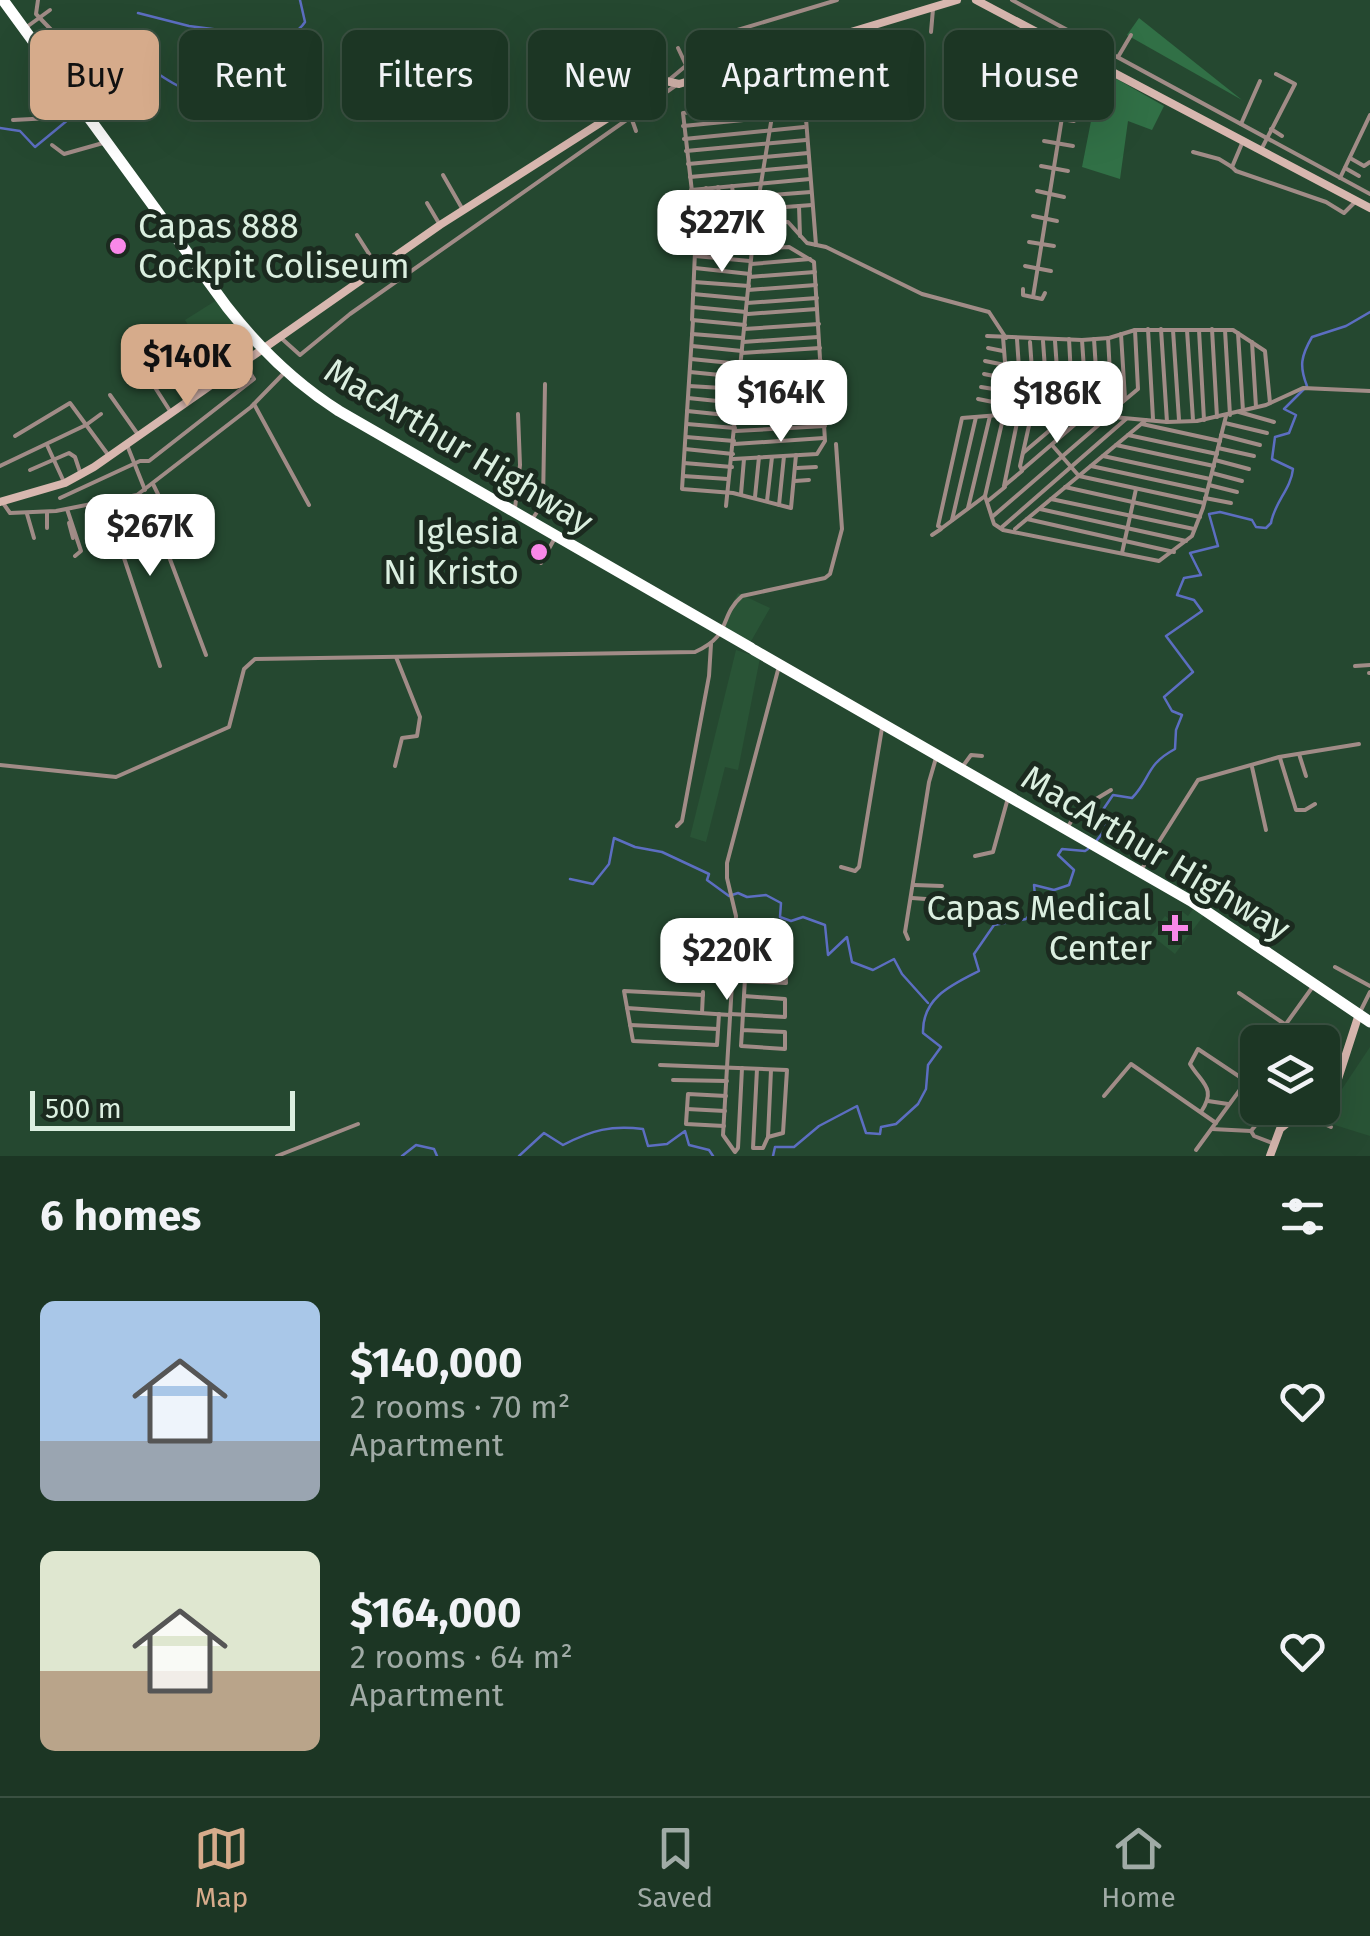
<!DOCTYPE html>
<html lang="en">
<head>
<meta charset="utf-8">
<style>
  body { margin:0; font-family:"Fira Sans",sans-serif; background:#253e2c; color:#f1f3f6; height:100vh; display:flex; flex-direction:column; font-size:38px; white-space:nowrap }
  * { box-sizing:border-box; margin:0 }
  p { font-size:32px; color:#a0aba6 }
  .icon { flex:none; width:55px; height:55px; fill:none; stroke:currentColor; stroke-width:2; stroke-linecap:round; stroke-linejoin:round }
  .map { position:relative; height:1156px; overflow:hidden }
  .side { display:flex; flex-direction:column; background:#1c3624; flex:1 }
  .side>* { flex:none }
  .top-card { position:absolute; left:30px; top:30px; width:1310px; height:90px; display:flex; gap:20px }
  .buttons { position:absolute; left:1240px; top:1025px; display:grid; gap:20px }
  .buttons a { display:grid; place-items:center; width:100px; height:100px; border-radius:15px; background:#1c3624; box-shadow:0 10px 40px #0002,0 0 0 2px #3a5041; font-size:50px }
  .scale { position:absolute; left:30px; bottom:25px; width:265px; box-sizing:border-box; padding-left:10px; border:5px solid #dbefe0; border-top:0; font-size:28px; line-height:35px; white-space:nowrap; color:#dbefe0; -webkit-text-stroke:8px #1b2a1f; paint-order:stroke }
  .price { position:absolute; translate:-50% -85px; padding:0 22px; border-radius:20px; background:#fff; color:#222; font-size:32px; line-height:65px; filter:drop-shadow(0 2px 5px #0008) }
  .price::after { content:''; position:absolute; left:50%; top:60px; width:30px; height:22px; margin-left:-15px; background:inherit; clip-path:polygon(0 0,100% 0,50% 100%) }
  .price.active { background:#d6ab8b; color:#111 }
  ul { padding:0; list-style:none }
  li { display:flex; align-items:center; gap:30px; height:250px; padding:0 40px }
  li span { display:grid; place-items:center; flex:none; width:280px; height:200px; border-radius:15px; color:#555 }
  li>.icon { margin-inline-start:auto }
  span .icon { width:120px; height:120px; fill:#fffc; stroke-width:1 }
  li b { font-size:42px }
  h2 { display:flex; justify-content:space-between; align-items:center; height:120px; padding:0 40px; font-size:42px }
  .pill { padding:0 35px; border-radius:15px; background:#1c3624; box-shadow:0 10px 40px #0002,0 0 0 2px #3a5041; font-size:35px; line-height:90px }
  .pill.active { background:#d6ab8b; color:#111 }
  .menu { display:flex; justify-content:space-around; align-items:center; height:140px; border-top:2px solid #3a5041; background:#1c3624; font-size:28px; color:#a0aba6 }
  .menu a { display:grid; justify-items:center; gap:5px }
  .menu .active { color:#d6ab8b }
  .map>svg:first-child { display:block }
  .built { fill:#295436 }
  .green { fill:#317046 }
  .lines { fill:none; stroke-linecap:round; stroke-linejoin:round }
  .stream { stroke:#5c6ec1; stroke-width:2.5 }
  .street { stroke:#a18c87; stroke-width:4 }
  .secondary { stroke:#d8b7af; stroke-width:8 }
  .highway { stroke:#fff; stroke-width:11 }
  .poi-dot { fill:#f988e9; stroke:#1b2a1f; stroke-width:4 }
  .labels { text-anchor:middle; stroke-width:10; stroke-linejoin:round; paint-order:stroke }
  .poi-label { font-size:35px; fill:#dbefe0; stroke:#1b2a1f; text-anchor:end }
  .street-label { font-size:35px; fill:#dbefe0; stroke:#1b2a1f }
</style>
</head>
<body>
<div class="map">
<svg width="1370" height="1156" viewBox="0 0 1370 1156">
  <rect width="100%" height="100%" fill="#254830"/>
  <g class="built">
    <polygon points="220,298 242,333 207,355 185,320"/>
    <polygon points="738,593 770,608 750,643 722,627"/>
    <polygon points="736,650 760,658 738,770 725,767 706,842 690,837"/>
    <polygon points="1194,908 1204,915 1175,954 1151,935 1165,916 1172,921 1180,910 1188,916"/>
    <polygon points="1370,1047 1370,1136 1325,1122 1334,1101"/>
  </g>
  <g class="green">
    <polygon points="1139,18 1242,100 1127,35"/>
    <polygon points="1101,70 1164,106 1152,130 1128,121 1120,179 1082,167"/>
  </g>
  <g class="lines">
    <g class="stream">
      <path d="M138,13l51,13 31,4 27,14 15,-4 17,4c10,-9 19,-11 26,-22l-5,-22"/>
      <path d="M87,110l45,-32 22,-7c26,18 36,24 68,18l8,-12 -12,-17 10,-25"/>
      <polyline points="0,128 20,131 35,147 69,119 80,115"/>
      <path d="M1097,840l10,-13 -9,-10 15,-22 19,3c19,-19 13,-33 43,-49l1,-19 6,-15 -10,-4 -8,-14 29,-25 -27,-36 36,-25 -8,-11 -17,-5 7,-17 17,-3 -11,-22 28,-7 -9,-32 11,-2 32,8 4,7 10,1 5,-5c3,-20 20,-34 22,-54l-21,-10 3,-22 14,-4 7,-18 -12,-6 23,-23c-8,-20 -6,-30 5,-49l34,-11 24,-14"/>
      <polyline points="570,879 593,884 609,864 614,838 635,847 662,852 709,874 707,880 729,896 738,893 747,897 766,895 781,903 780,917 791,921 803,917 825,925 828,955 847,937 852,962 873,970 894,959 902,974 928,1003"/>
      <polyline points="402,1156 416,1145 434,1149 437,1156"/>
      <path d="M519,1156l25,-23 19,12c29,-15 48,-20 80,-16l5,17 19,-2 18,-13 4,14 20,5 4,6"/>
      <path d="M773,1156l2,-9h19l25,-21 38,-20 9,27 14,1 1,-7 15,-3 22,-20 8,-15 2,-24 13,-18 -18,-14c-1,-35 28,-48 56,-62l-5,-17 20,-29 32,-6 10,-12 -2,-22 20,5 15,-5 5,-15 -16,-15 4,-6 23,2 3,-2"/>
    </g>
    <g class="street">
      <polyline points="38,0 36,14 60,39 86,77"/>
      <polyline points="1012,0 1370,194"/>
      <polyline points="28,26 50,10"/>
      <polyline points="876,26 875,62 897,61"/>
      <polyline points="931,32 933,9"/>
      <polyline points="678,48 686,65"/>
      <polyline points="43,51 60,39"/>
      <polyline points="1118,57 1131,35"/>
      <polyline points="592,63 616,112"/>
      <polyline points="881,63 886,85 902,92"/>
      <polyline points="633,73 643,95"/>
      <polyline points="670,79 724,34 837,0"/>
      <polyline points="793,82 803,81 816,245"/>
      <polyline points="804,101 683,113 695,218 720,222 737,216 764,222 788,222 807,243 826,247 922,294 989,312 1006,338"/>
      <polyline points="38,103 43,91 56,81"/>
      <polyline points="631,117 636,131"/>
      <polyline points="1048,117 1074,121"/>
      <polyline points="1021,118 1061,48"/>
      <polyline points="13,120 51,118 74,106"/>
      <polyline points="1241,124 1260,81"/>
      <polyline points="683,126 805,114"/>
      <polyline points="1271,129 1282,136"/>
      <polyline points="684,139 804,127"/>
      <polyline points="1044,141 1073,146"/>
      <polyline points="1243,141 1232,167 1236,171 1326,202 1344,213 1354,203"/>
      <polyline points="52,145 64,154 103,143"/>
      <polyline points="1261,150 1295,84 1276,74"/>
      <polyline points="686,151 806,140"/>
      <polyline points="1193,152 1219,159 1232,167"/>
      <polyline points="1350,158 1364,166 1370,162"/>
      <polyline points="688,164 808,153"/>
      <polyline points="1041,166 1068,171"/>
      <polyline points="1345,168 1359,176"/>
      <polyline points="443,175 463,210"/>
      <polyline points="690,177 809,166"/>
      <polyline points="1340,178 1370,115"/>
      <polyline points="732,186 736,216"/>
      <polyline points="718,187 724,220"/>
      <polyline points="706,188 710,221"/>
      <polyline points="691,190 810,179"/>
      <polyline points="1037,191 1064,197"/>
      <polyline points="759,196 811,192"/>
      <polyline points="427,203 440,225"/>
      <polyline points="799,206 800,236"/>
      <polyline points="757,209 812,205"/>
      <polyline points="1033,216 1057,221"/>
      <polyline points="694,229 753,234"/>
      <polyline points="696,229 692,320 745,325"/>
      <polyline points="357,235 378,268"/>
      <polyline points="695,241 750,247"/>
      <polyline points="1029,242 1054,246"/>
      <polyline points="752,249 789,247 814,262 817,309"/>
      <polyline points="695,256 750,261"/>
      <polyline points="751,264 810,259"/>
      <polyline points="1025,266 1051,271"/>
      <polyline points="695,268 750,274"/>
      <polyline points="749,277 815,272"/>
      <polyline points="694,282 749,286"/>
      <polyline points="1023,289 1023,295 1042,299 1045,293"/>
      <polyline points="748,290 816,285"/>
      <polyline points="693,294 747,299"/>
      <polyline points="1033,297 1065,99 1089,42"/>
      <polyline points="747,303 817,298"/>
      <polyline points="693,307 746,312"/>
      <polyline points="693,320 682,489 733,493 791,508 796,455"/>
      <polyline points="744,329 819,324"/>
      <polyline points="1148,329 1153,419"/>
      <polyline points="1161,329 1167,422"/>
      <polyline points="1212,329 1217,417"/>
      <polyline points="1173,330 1179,420"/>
      <polyline points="1187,330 1193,420"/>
      <polyline points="1199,330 1204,420"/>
      <polyline points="1225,330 1230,415"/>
      <polyline points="1238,333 1243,411"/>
      <polyline points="692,334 742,338"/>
      <polyline points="1121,334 1125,399"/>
      <polyline points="987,336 1082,340 1109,338 1135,330 1233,330 1265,351 1270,403"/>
      <polyline points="280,337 300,355 350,314 675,86"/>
      <polyline points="1003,337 1009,412"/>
      <polyline points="1108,338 1112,408"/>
      <polyline points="1017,339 1022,413"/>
      <polyline points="1069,339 1073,413"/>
      <polyline points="1094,339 1099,415"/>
      <polyline points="1043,341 1048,411"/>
      <polyline points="1055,341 1060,411"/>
      <polyline points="743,342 818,337"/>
      <polyline points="1030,342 1035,412"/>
      <polyline points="1252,342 1256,407"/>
      <polyline points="692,346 742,351"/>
      <polyline points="988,348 1003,351"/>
      <polyline points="742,353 820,348"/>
      <polyline points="691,359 741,364"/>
      <polyline points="985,361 1005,365"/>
      <polyline points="140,365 149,378"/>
      <polyline points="741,366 821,361"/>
      <polyline points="690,372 740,377"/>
      <polyline points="984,374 1004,378"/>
      <polyline points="194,376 202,390"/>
      <polyline points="740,380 820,374"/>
      <polyline points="689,386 739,389"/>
      <polyline points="981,387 1006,391"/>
      <polyline points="738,392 823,387"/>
      <polyline points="110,395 139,436"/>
      <polyline points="688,398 737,403"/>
      <polyline points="978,399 1008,405"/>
      <polyline points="254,404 309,505"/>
      <polyline points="737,405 822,399"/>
      <polyline points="170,411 149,378 165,368 170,368 190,398"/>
      <polyline points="687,411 736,416"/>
      <polyline points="1032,412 1020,466 1022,470 1087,414 1082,340"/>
      <polyline points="1239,412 1274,422"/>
      <polyline points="1019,413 1004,486 1022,471"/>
      <polyline points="1107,415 1138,389 1135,330"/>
      <polyline points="1226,416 1203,508 1192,536 1159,561 1003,530 994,524 985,496 942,528 938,526 962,418 1048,411 1167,422 1197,421 1266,405 1303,388 1370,391"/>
      <polyline points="736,418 824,413"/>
      <polyline points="1225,423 1267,433"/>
      <polyline points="687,424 735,428"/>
      <polyline points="1142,424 1220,441"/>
      <polyline points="735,431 825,426"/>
      <polyline points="1128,435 1217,454"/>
      <polyline points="1221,435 1260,445"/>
      <polyline points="15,436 70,403 109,456"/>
      <polyline points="686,437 734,441"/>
      <polyline points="734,444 824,438"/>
      <polyline points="47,445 64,482"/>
      <polyline points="127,445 145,490"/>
      <polyline points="1052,445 1079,476 1204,503"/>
      <polyline points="1116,445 1214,466"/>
      <polyline points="1218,448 1254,456"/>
      <polyline points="685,449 733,454"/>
      <polyline points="1023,453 1069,414"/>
      <polyline points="1103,456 1210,479"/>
      <polyline points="733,459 817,454 825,441 817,309 748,314"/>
      <polyline points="1215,460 1249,469"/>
      <polyline points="684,463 732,467"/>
      <polyline points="0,466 86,425 101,414"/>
      <polyline points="1091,466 1207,491"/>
      <polyline points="797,468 816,467"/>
      <polyline points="30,470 69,453 75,457 80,472"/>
      <polyline points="1212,473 1242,481"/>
      <polyline points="683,476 728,479"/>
      <polyline points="795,481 809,480"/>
      <polyline points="153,484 179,537 165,546 206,655"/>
      <polyline points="1209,485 1237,492"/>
      <polyline points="1065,487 1200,517"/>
      <polyline points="741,494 744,459"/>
      <polyline points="985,496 1004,414"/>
      <polyline points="755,497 759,457"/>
      <polyline points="60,498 140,461 149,461 254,379 245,365"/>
      <polyline points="1205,498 1231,503"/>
      <polyline points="1051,499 1194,529"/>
      <polyline points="989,500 1005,487"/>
      <polyline points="767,501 772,457"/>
      <polyline points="3,503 10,513 56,511 137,495 251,407 286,371"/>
      <polyline points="103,503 111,532 116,534 160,666"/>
      <polyline points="779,505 784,456"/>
      <polyline points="726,506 755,220 774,104"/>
      <polyline points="515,508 520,465 518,414"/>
      <polyline points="968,508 990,416"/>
      <polyline points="67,509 81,551 75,556"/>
      <polyline points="1040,509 1186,541"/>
      <polyline points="47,513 47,528"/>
      <polyline points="27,514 34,538"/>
      <polyline points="992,517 1109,416"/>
      <polyline points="533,518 543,503 545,384"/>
      <polyline points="1027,519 1174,552"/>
      <polyline points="952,520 976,417"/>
      <polyline points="69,523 73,538"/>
      <polyline points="1002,527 1126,419"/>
      <polyline points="1015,529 1146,420"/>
      <polyline points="932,535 941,529"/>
      <polyline points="1122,553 1136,489"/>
      <polyline points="541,563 556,536"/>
      <polyline points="1355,666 1370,665"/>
      <polyline points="1369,673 1370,673"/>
      <polyline points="1299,754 1306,776"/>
      <polyline points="1280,758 1296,810 1305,810 1315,804"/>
      <path d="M0,765l116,12 113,-50 15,-58 11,-10 440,-7c38,-17 23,-35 47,-56l83,-18 5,-4 12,-45 -6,-85"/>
      <polyline points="395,766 402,738 417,736 420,717 396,657"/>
      <polyline points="963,766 971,755 982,756"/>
      <polyline points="1252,767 1266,830"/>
      <polyline points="1069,825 1078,810 1111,790"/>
      <polyline points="677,826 682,821 709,676 711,644"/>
      <polyline points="975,856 993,852 1008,798"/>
      <polyline points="841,867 855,871 859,867 882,728"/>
      <polyline points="1143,867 1198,780 1279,757 1359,744"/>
      <polyline points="914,885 942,886"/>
      <polyline points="912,898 940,900"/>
      <polyline points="908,939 905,932 929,782 936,758"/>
      <polyline points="1335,967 1370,986"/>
      <polyline points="1239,993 1286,1025"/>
      <polyline points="703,995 624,991 633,1041 717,1045 719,1014"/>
      <polyline points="627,1008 730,1015"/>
      <polyline points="1361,1010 1370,992"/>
      <polyline points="702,1013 703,992"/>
      <polyline points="730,1014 785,1017 785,999 744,996"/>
      <polyline points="630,1025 718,1029"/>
      <path d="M742,1030l43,2v17l-44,-3c2,-28 3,-55 5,-83l39,1 1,19 -41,-2"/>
      <polyline points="1273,1042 1314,985"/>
      <polyline points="660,1065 787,1070 783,1133 768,1137"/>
      <polyline points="742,1068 738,1148 735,1152 723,1135 736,916 727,878 727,863 778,670"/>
      <polyline points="757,1069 753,1148 763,1148 768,1137 771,1070"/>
      <polyline points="1247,1079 1258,1088"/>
      <polyline points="673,1080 727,1081"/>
      <polyline points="1104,1096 1131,1064 1216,1123"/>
      <polyline points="1208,1101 1228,1104"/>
      <polyline points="687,1109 725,1111"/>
      <path d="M1201,1112c16,-24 1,-28 -11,-48l8,-15 48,32"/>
      <polyline points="1299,1112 1331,1127"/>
      <polyline points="1263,1116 1281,1125"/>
      <polyline points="724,1126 686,1124 688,1094 726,1096"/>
      <polyline points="1212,1129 1251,1131 1263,1116 1258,1108"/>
      <polyline points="1251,1131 1254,1136 1272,1143"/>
      <polyline points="1196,1150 1258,1065"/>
      <polyline points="277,1156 358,1124"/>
    </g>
    <g class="secondary">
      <polyline points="976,0 1370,208"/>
      <polyline points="0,502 65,483 94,467 440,225 666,81 679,84 957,0"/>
      <polyline points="1322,1096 1337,1082 1359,1014"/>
      <polyline points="1270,1156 1280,1129 1306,1108"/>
    </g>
    <g class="highway">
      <path d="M3,0l224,307c32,41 68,76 112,104l412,237"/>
      <polyline points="754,650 1191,901 1370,1022"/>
    </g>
  </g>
  <g class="poi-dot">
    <circle cx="118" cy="246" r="10"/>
    <circle cx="539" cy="552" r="10"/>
    <path d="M1170 913h10v10h10v10h-10v10h-10v-10h-10v-10h10z"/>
  </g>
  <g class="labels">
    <g class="poi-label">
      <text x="138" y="238" text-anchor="start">Capas 888<tspan x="138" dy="40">Cockpit Coliseum</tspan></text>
      <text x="519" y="544">Iglesia<tspan x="519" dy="40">Ni Kristo</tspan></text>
      <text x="1152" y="920">Capas Medical<tspan x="1152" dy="40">Center</tspan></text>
    </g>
    <g class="street-label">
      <text transform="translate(459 446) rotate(31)" y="12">MacArthur Highway</text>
      <text transform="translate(1156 853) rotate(31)" y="12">MacArthur Highway</text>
    </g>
  </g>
</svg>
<div class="buttons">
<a><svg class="icon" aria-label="layers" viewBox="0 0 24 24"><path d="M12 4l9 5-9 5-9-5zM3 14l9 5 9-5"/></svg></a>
</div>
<div class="scale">500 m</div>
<b class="price" style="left:722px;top:275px">$227K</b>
<b class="price active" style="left:187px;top:409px">$140K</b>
<b class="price" style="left:781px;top:445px">$164K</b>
<b class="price" style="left:1057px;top:446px">$186K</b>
<b class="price" style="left:150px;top:579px">$267K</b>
<b class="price" style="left:727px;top:1003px">$220K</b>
<div class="top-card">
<a class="pill active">Buy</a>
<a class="pill">Rent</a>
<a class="pill">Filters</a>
<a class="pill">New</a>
<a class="pill">Apartment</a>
<a class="pill">House</a>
</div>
</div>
<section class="side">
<h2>6 homes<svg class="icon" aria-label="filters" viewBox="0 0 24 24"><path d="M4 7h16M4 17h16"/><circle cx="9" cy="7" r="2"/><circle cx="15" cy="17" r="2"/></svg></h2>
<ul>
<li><span style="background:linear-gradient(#a9c7e8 70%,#9aa5b1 0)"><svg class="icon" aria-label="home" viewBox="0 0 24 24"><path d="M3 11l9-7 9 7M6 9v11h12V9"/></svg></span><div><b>$140,000</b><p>2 rooms · 70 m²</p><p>Apartment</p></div><svg class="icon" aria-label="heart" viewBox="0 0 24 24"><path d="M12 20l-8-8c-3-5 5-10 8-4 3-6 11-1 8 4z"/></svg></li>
<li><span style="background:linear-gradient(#dfe7d0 60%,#b9a48a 0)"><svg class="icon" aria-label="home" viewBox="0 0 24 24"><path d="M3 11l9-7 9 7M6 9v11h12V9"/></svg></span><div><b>$164,000</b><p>2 rooms · 64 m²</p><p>Apartment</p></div><svg class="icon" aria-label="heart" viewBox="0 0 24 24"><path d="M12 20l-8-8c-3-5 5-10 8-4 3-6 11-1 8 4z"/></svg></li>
</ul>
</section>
<nav class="menu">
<a class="active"><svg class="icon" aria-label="map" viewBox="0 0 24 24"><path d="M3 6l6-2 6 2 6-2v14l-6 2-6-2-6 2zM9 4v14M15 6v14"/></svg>Map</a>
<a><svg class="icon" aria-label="saved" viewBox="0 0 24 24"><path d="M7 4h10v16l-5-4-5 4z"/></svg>Saved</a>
<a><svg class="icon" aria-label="home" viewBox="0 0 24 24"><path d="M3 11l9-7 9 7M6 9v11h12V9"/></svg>Home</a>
</nav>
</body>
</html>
